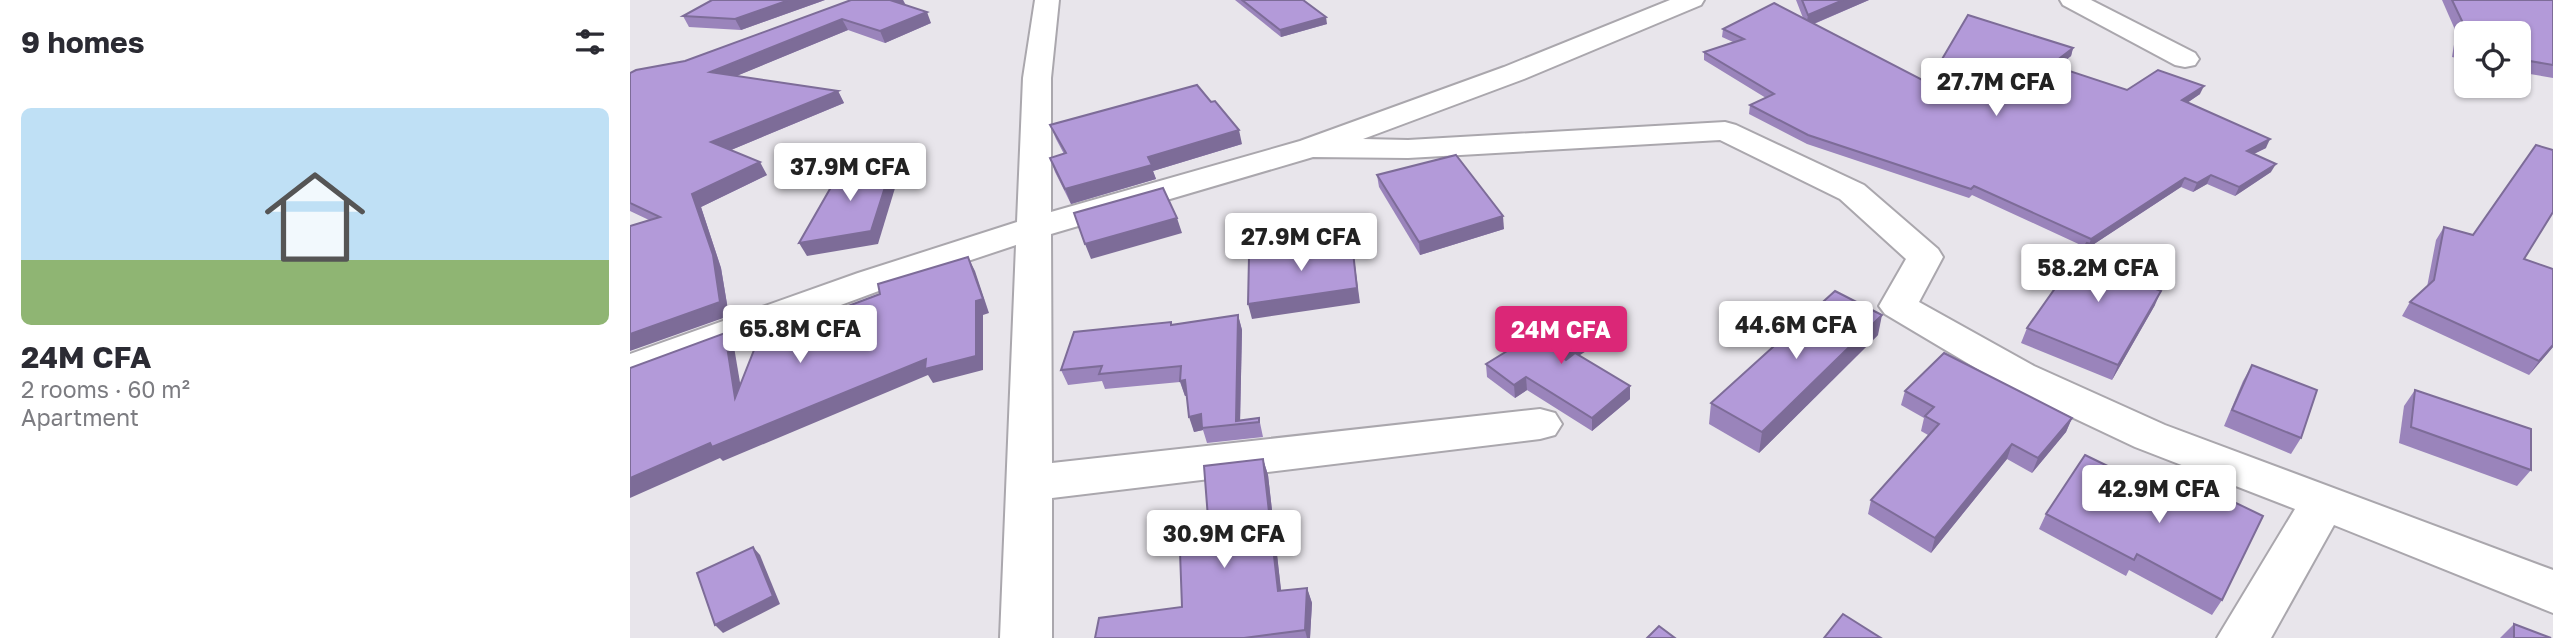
<!DOCTYPE html>
<html lang="en">
<head>
<meta charset="utf-8">
<style>
  body { margin:0; font-family:"Golos Text",sans-serif; background:#f7f7f7; color:#2b2b33; height:100vh; display:flex; flex-direction:column; font-size:26px; white-space:nowrap }
  * { box-sizing:border-box; margin:0 }
  p { font-size:23px; color:#7c7c81 }
  .icon { flex:none; width:38px; height:38px; fill:none; stroke:currentColor; stroke-width:2; stroke-linecap:round; stroke-linejoin:round }
  .map { position:relative; flex:1; overflow:hidden }
  .drawer { display:flex; flex-direction:column; background:#fff; width:630px }
  .drawer>* { flex:none }
  .tools { position:absolute; left:1824px; top:21px; display:grid; gap:14px }
  .tools a { display:grid; place-items:center; width:77px; height:77px; border-radius:10px; background:#fff; box-shadow:0 2px 5px #0004; font-size:35px }
  .price { position:absolute; translate:-50% -60px; padding:0 16px; border-radius:7px; background:#fff; color:#222; font-size:23px; line-height:46px; filter:drop-shadow(0 2px 4px #0008) }
  .price::after { content:''; position:absolute; left:50%; top:42px; width:21px; height:16px; margin-left:-10px; background:inherit; clip-path:polygon(0 0,100% 0,50% 100%) }
  .price.current { background:#db2777; color:#fff }
  ul { padding:0; list-style:none }
  li { display:grid; align-content:center; gap:14px; height:371px; padding:0 21px }
  li span { display:grid; place-items:center; height:217px; border-radius:10px; color:#555 }
  li>.icon { margin-inline-start:auto }
  span .icon { width:126px; height:126px; fill:#fffc; stroke-width:1 }
  li b { font-size:30px }
  h2 { display:flex; justify-content:space-between; align-items:center; height:84px; padding:0 21px; font-size:30px }
  main { display:flex; flex:1; min-height:0 }
  .map>svg:first-child { display:block }
  .lines { fill:none; stroke-linecap:round; stroke-linejoin:round }
  .minor-casing { stroke:#aaa7ad; stroke-width:4 }
  .minor { fill:#fff; fill-rule:evenodd }
  .wall { fill:#9a84bb }
  .shaded-wall { fill:#7d6c98 }
  .building { fill:#b39ad9; stroke:#7d6c98; stroke-width:2 }
</style>
</head>
<body>
<main>
<section class="drawer">
<h2>9 homes<svg class="icon" aria-label="filters" viewBox="0 0 24 24"><path d="M4 7h16M4 17h16"/><circle cx="9" cy="7" r="2"/><circle cx="15" cy="17" r="2"/></svg></h2>
<ul>
<li><span style="background:linear-gradient(#bfe0f5 70%,#8fb573 0)"><svg class="icon" aria-label="home" viewBox="0 0 24 24"><path d="M3 11l9-7 9 7M6 9v11h12V9"/></svg></span><div><b>24M CFA</b><p>2 rooms · 60 m²</p><p>Apartment</p></div></li>
</ul>
</section>
<div class="map">
<svg width="1923" height="638" viewBox="0 0 1923 638">
  <rect width="100%" height="100%" fill="#e8e5eb"/>
  <g class="lines">
    <defs>
      <g id="minor">
        <polygon points="405,0 429,0 421,78 421,212 670,141 874,67 1040,0 1074,0 1071,5 894,79 733,139 778,140 1095,122 1106,125 1234,185 1308,249 1313,257 1289,302 1404,366 1535,425 1923,570 1923,613 1704,525 1641,638 1587,638 1665,509 1505,447 1376,386 1255,314 1249,306 1276,259 1210,199 1090,140 778,158 683,157 421,234 422,463 910,409 925,413 932,424 925,435 910,439 422,498 422,638 370,638 386,245 254,289 0,383 0,354 228,273 387,222 393,78"/>
        <polygon points="1430,0 1461,0 1565,53 1569,59 1565,65 1555,67 1545,65 1433,5"/>
      </g>
    </defs>
    <use href="#minor" class="minor-casing"/>
    <use href="#minor" class="minor"/>
  </g>
  <g class="wall">
    <polygon points="195,0 111,30 59,27 53,16"/>
    <polygon points="221,0 273,0 276,5 301,23 255,43 218,30 106,76 208,91 214,103 101,150 137,175 71,207 91,268 99,316 19,220 0,211 0,73 55,61"/>
    <polygon points="605,0 673,0 697,24 651,37"/>
    <polygon points="1166,0 1239,0 1184,24 1298,83 1443,48 1441,56 1427,67 1497,90 1570,94 1557,103 1636,148 1624,154 1641,172 1605,196 1577,184 1563,192 1551,187 1464,244 1511,283 1525,305 1482,380 1391,343 1397,328 1455,247 1342,195 1339,198 1177,144 1119,114 1120,105 1136,98 1074,60 1074,52 1103,42 1092,37 1093,29 1173,18"/>
    <polygon points="1812,0 1923,0 1923,78 1888,72 1888,33 1836,33 1836,60 1822,57 1826,32"/>
    <polygon points="420,125 612,144 523,171 526,179 441,204 425,172 420,158 434,154 426,139"/>
    <polygon points="747,175 874,229 790,255 749,187"/>
    <polygon points="1814,227 1894,259 1923,269 1923,347 1899,375 1772,316 1780,302 1797,287 1806,240"/>
    <polygon points="608,315 612,330 610,420 629,418 633,437 577,443 573,430 564,432 557,396 555,396 550,382 475,389 472,381 438,385 431,370 541,322 542,325"/>
    <polygon points="1248,335 1129,453 1079,424 1081,403"/>
    <polygon points="964,346 949,355 1000,386 1000,399 962,431 897,390 885,398 857,377 856,364"/>
    <polygon points="1622,365 1671,438 1661,454 1594,426 1613,381"/>
    <polygon points="1785,390 1901,470 1887,486 1769,443 1774,406"/>
    <polygon points="1275,391 1442,418 1436,432 1402,473 1377,459 1301,553 1238,514 1241,500 1298,435 1291,431 1294,418 1271,405"/>
    <polygon points="1455,455 1592,600 1582,615 1499,570 1496,576 1409,529 1416,514"/>
    <polygon points="633,459 638,475 651,591 677,588 682,603 680,638 465,638 552,607 578,518"/>
    <polygon points="1884,624 1921,638 1870,638"/>
  </g>
  <g class="shaded-wall">
    <polygon points="159,0 195,0 111,30 105,19"/>
    <polygon points="261,0 273,0 276,7 265,12"/>
    <polygon points="1213,0 1239,0 1176,27 1178,15"/>
    <polygon points="297,12 301,23 255,43 250,31"/>
    <polygon points="696,17 697,24 651,37 650,30"/>
    <polygon points="212,19 218,30 87,84 80,72"/>
    <polygon points="1443,48 1441,56 1419,73 1421,65"/>
    <polygon points="1574,86 1570,94 1548,109 1552,100"/>
    <polygon points="208,91 214,103 89,155 81,142"/>
    <polygon points="609,130 612,144 523,171 526,179 441,204 435,189 518,157"/>
    <polygon points="1640,139 1636,148 1613,159 1617,151"/>
    <polygon points="130,162 137,175 71,207 91,268 99,316 0,351 0,334 62,194"/>
    <polygon points="263,162 269,175 248,244 177,256 169,243"/>
    <polygon points="1646,164 1641,172 1605,196 1609,187"/>
    <polygon points="1581,175 1577,184 1563,192 1567,183"/>
    <polygon points="1555,178 1551,187 1458,248 1461,239"/>
    <polygon points="873,216 874,229 790,255 789,242"/>
    <polygon points="547,218 552,233 461,259 455,244"/>
    <polygon points="722,243 730,303 622,319 618,304"/>
    <polygon points="338,257 345,271 359,313 353,315 353,370 303,383 298,375 93,461 90,458 0,498 0,478"/>
    <polygon points="1531,291 1525,305 1482,380 1488,365"/>
    <polygon points="608,315 612,330 610,424 606,421"/>
    <polygon points="1252,315 1248,335 1129,453 1132,432"/>
    <polygon points="95,333 104,347 115,412 105,398"/>
    <polygon points="964,333 964,346 930,368 930,355"/>
    <polygon points="1923,345 1923,347 1899,375 1909,361"/>
    <polygon points="896,377 897,390 885,398 884,385"/>
    <polygon points="555,380 560,395 555,396 550,381"/>
    <polygon points="1000,386 1000,399 962,431 962,418"/>
    <polygon points="571,414 573,430 564,432 559,417"/>
    <polygon points="1442,418 1436,432 1402,473 1408,458"/>
    <polygon points="1382,444 1377,459 1301,553 1305,538"/>
    <polygon points="633,459 638,475 653,607 648,591"/>
    <polygon points="123,547 130,555 150,604 93,633 85,625"/>
    <polygon points="677,588 682,603 680,638 677,638 675,630"/>
  </g>
  <g class="building">
    <polygon points="82,0 159,0 105,19 53,16"/>
    <polygon points="221,0 261,0 260,0 297,12 250,31 212,19 80,72 208,91 81,142 130,162 62,194 83,255 90,302 0,334 0,226 30,217 0,203 0,73 6,70 55,61"/>
    <polygon points="612,0 673,0 696,17 650,30"/>
    <polygon points="1172,0 1213,0 1178,15"/>
    <polygon points="1822,0 1923,0 1923,65 1888,59 1888,33 1836,33 1836,48 1828,46 1832,21"/>
    <polygon points="1144,3 1298,83 1338,15 1443,48 1421,65 1497,90 1528,70 1574,86 1552,100 1640,139 1617,151 1646,164 1609,187 1581,175 1567,183 1555,178 1461,239 1344,186 1341,189 1178,135 1120,105 1144,94 1074,52 1114,39 1093,29"/>
    <polygon points="567,85 581,102 585,101 609,130 518,157 522,165 435,189 420,158 436,153 420,125"/>
    <polygon points="1906,145 1923,150 1923,212 1894,259 1923,269 1923,345 1909,361 1780,302 1804,280 1814,227 1843,235"/>
    <polygon points="826,155 873,216 789,242 747,175"/>
    <polygon points="263,162 241,231 169,243 212,168"/>
    <polygon points="533,188 547,218 455,244 444,213"/>
    <polygon points="722,243 727,288 618,304 619,257"/>
    <polygon points="1457,243 1519,260 1511,283 1531,291 1488,365 1397,328"/>
    <polygon points="338,257 353,299 346,301 346,356 295,369 296,359 82,447 80,443 0,478 0,368 95,333 105,398 128,340 250,294 248,284"/>
    <polygon points="1205,291 1252,315 1132,432 1081,403"/>
    <polygon points="947,308 964,333 930,355 936,360 945,353 1000,386 962,418 896,377 884,385 856,364"/>
    <polygon points="608,315 606,421 629,418 629,422 572,428 571,414 559,417 555,380 550,381 551,366 469,374 472,366 431,370 444,332 541,322 541,325"/>
    <polygon points="1314,353 1442,418 1408,458 1382,444 1305,538 1241,500 1309,424 1295,416 1304,407 1275,391"/>
    <polygon points="1622,365 1687,390 1671,438 1602,410"/>
    <polygon points="1785,390 1901,429 1901,470 1781,427"/>
    <polygon points="1455,455 1564,508 1575,488 1633,516 1592,600 1507,554 1504,560 1416,514"/>
    <polygon points="633,459 648,591 677,588 675,630 614,638 465,638 469,618 552,607 549,524 578,518 574,466"/>
    <polygon points="123,547 143,596 85,625 67,573"/>
    <polygon points="1213,614 1251,638 1194,638"/>
    <polygon points="1884,624 1921,638 1884,638"/>
    <polygon points="1029,626 1045,638 1017,638"/>
  </g>
</svg>
<div class="tools">
<a><svg class="icon" aria-label="locate" viewBox="0 0 24 24"><circle cx="12" cy="12" r="6"/><path d="M12 2v4M12 18v4M2 12h4M18 12h4"/></svg></a>
</div>
<b class="price" style="left:1366px;top:118px">27.7M CFA</b>
<b class="price" style="left:220px;top:203px">37.9M CFA</b>
<b class="price" style="left:671px;top:273px">27.9M CFA</b>
<b class="price" style="left:1468px;top:304px">58.2M CFA</b>
<b class="price" style="left:1166px;top:361px">44.6M CFA</b>
<b class="price" style="left:170px;top:365px">65.8M CFA</b>
<b class="price current" style="left:931px;top:366px">24M CFA</b>
<b class="price" style="left:1529px;top:525px">42.9M CFA</b>
<b class="price" style="left:594px;top:570px">30.9M CFA</b>
</div>
</main>
</body>
</html>
